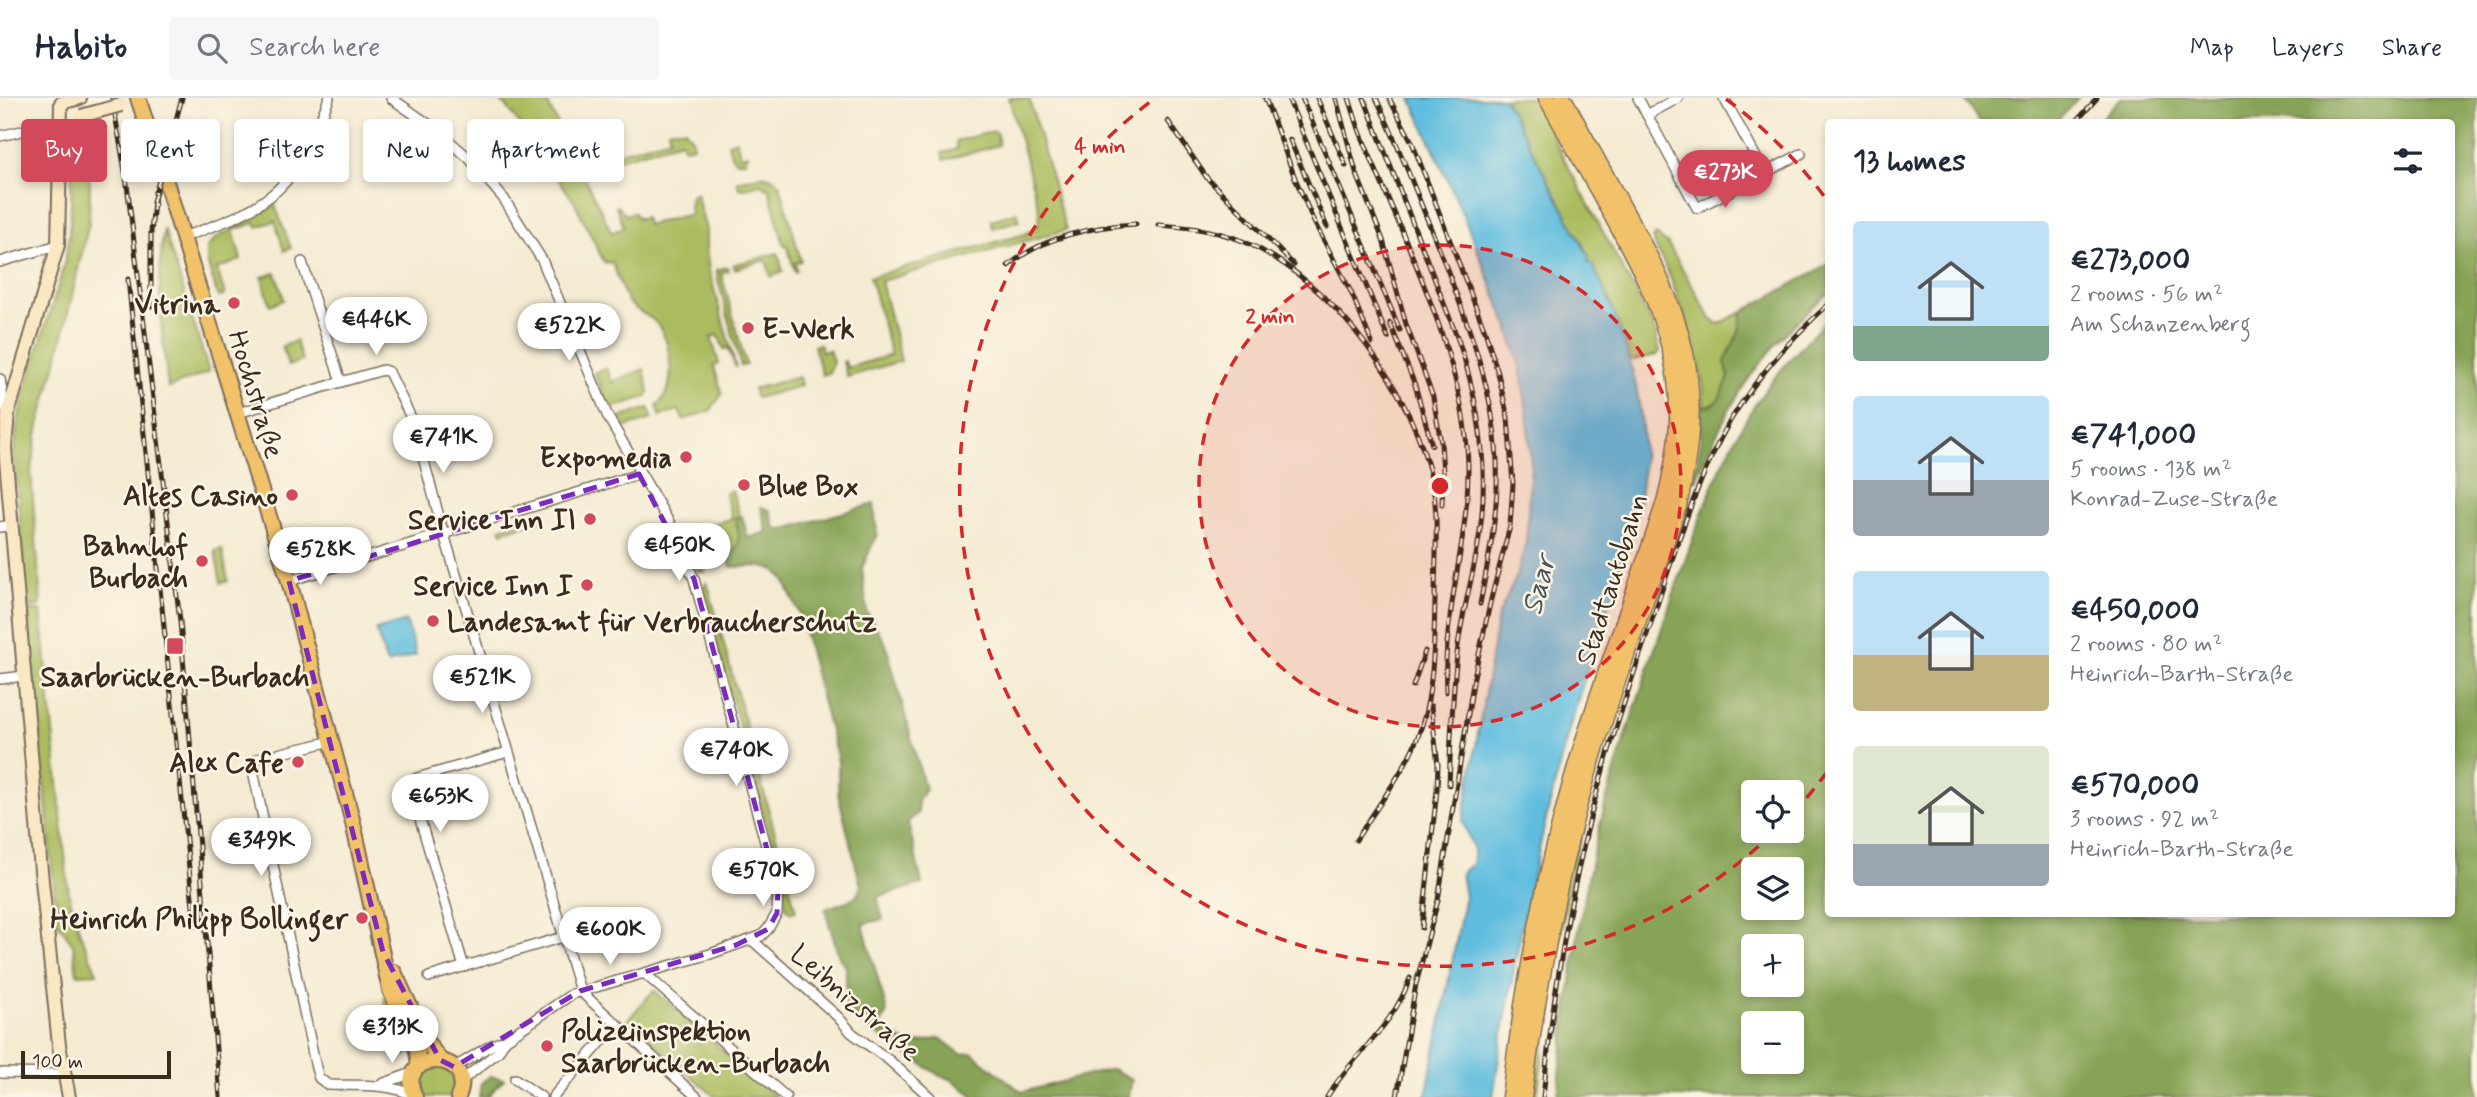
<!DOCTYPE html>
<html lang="en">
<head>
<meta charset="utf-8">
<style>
  body { margin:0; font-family:Mynerve,sans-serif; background:#f6f6f7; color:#1f2937; height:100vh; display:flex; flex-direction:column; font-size:26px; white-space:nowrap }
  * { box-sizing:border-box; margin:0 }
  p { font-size:23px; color:#747a83 }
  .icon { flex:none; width:38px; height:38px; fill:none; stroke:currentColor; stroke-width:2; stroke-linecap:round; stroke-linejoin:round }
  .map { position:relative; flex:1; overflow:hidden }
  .side { position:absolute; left:1825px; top:21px; width:630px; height:798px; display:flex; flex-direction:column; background:#fff; border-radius:7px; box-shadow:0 4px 10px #0003 }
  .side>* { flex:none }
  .top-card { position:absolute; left:21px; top:21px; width:665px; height:63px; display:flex; gap:14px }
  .tools { position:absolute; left:1741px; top:682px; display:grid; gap:14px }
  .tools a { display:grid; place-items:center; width:63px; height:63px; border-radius:7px; background:#fff; box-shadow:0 4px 10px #0003; font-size:35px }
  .scale { position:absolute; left:21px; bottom:18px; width:150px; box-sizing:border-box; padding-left:7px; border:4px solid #3b2a1e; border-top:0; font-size:19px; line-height:24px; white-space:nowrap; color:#3b2a1e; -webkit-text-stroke:5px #fcf5e5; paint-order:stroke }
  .price { position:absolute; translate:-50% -60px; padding:0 16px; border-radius:24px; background:#fff; color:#222; font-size:23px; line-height:46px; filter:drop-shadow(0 2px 4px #0008) }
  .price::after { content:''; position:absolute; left:50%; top:42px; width:21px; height:16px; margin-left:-10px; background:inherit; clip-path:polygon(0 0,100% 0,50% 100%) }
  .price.active { background:#d1495b; color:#fff }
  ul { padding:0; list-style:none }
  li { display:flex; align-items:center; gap:21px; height:175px; padding:0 28px }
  li span { display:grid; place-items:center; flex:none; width:196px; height:140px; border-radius:7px; color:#555 }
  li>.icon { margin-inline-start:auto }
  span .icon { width:84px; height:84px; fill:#fffc; stroke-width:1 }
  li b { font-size:30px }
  h2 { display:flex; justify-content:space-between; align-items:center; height:84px; padding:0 28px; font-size:30px }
  .chip { padding:0 24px; border-radius:7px; background:#fff; box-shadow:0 4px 10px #0003; font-size:24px; line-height:63px }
  .chip.active { background:#d1495b; color:#fff }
  header { display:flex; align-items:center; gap:42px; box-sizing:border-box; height:98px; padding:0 35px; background:#fff; border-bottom:2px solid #e0e1e3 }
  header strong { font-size:33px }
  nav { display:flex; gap:38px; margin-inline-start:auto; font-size:24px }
  .search { width:490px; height:63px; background:#f6f6f7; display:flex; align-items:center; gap:18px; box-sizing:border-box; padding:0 24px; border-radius:7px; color:#747a83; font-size:26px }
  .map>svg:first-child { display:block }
  .green { fill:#aabc5f; stroke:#72733e; stroke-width:2 }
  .forest { fill:#87a456; stroke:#61673a; stroke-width:2; fill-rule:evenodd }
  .water { fill:#61bddf; stroke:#4e747e; stroke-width:2 }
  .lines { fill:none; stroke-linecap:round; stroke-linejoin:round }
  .minor-casing { stroke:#7c6e5d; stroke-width:12 }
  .secondary-casing { stroke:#7c6e5d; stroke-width:16 }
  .primary-casing { stroke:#7c6e5d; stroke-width:18 }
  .motorway-casing { stroke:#7c6e5d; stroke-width:19 }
  .minor { stroke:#fff; stroke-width:9 }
  .secondary { stroke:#fae7c3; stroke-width:12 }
  .primary { stroke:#f2c26a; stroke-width:14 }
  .motorway { stroke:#f2c26a; stroke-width:16 }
  .rail-casing { stroke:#3b2a1e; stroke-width:5 }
  .rail { stroke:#fcf5e5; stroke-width:2.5; stroke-dasharray:8; stroke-linecap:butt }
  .secondary-bridge-casing { stroke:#7c6e5d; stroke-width:16; stroke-linecap:butt }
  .primary-bridge-casing { stroke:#7c6e5d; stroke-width:18; stroke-linecap:butt }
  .secondary-bridge { stroke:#fae7c3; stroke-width:12 }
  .primary-bridge { stroke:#f2c26a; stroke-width:14 }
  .marked { fill:none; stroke:#7b2cbf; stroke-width:5; stroke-dasharray:14 9; stroke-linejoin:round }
  .ring { fill:none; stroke:#d62828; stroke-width:3.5; stroke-dasharray:12 9 }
  .poi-dot { fill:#d1495b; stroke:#fcf5e5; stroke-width:2.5 }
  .labels { text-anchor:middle; stroke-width:5; stroke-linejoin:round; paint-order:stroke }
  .poi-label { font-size:28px; font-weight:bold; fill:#3b2a1e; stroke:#fcf5e5; text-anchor:end }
  .street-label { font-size:28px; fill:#3b2a1e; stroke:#fcf5e5 }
  .water-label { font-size:30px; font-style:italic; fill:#465658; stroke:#fcf5e5 }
  .centre { fill:#d62828; stroke:#fcf5e5; stroke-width:3.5 }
  .ring-label { font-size:21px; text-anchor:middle; font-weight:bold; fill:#d62828; stroke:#fcf5e5; stroke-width:5; stroke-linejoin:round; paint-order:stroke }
</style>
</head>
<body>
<header>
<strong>Habito</strong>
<div class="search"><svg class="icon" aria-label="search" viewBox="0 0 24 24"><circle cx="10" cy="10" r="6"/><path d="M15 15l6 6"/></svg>Search here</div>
<nav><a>Map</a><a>Layers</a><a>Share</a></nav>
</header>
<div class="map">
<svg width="2477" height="999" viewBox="0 0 2477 999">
  <rect width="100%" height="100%" fill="#fcf5e5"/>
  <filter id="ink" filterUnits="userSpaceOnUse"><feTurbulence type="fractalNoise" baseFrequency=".0143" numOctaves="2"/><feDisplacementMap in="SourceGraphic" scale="14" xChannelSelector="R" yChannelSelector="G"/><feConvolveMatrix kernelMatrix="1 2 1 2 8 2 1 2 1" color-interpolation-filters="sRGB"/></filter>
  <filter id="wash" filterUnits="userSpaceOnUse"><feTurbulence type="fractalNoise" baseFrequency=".00686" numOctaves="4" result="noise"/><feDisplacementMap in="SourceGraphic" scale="28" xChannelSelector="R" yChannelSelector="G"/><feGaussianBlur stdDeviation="1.57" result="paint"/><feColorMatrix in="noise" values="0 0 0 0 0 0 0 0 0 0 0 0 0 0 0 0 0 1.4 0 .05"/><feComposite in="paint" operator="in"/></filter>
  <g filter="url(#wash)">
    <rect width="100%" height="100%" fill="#f5ebd3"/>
    <g class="green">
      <path d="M503,0h42l67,135 12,-6 -8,-20 1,-1 9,9 7,-3 6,7 6,-2 2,8 44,-11 -2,-7 2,-11 5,-3 10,37v18l3,23 27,97 -8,-20 -4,1 -6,-14 -7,2 8,27 -5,2 8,28 -12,17 -27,9 -4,-10 -19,6 -3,-11c21,-16 15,-63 0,-81 -8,-10 -24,-13 -30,-24 -6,-11 -10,-25 -14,-37l-9,-1 -29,-59 -68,-96 -7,-6z"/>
      <polygon points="1009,0 1029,0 1066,132 881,183 901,263 847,279 843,264 845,263 847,270 891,257 870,179 1025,136 1038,128 1040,115"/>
      <polygon points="1504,0 1532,0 1653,228 1660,253 1657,257 1630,263 1609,201 1588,165 1589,159"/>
      <path d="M83,29l7,57 -1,38 -31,134 -20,73 -7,44 10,132 -13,2 -14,-151c3,-70 38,-133 52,-201 8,-39 3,-78 8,-117l4,-8z"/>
      <polygon points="672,31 685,31 693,42 693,48 684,50 681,43 609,64 607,58 670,40 668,32"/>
      <polygon points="994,33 997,36 999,47 944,62 942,55 957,51 956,43"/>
      <polygon points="736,42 741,58 748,56 745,63 736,63 731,57 728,45"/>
      <polygon points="762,77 773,80 780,86 801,163 795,165 797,173 795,174 787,147 784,148 769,91 761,86 742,91 739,90 737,83"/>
      <polygon points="275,107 291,150 284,153 275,123 257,129 255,125 233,132 241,162 217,171 225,197 218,199 207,163 207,149 216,140"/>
      <polygon points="1018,114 1019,122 993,130 991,122"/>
      <path d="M164,131l45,143 -41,16c-6,-53 -13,-106 -4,-159z"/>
      <path d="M1656,137l12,9 43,75 8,5 23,-12 -3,20 -14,29 4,16c-6,14 -10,33 -28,29v-3l3,-1 -1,-18 -15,-58 -18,-49 -18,-38z"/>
      <polygon points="778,155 783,174 771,179 766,162 735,171 733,167"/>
      <polygon points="727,169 728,173 721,175 746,267 741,268 717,178 717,172"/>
      <polygon points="276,175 284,202 270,207 262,179"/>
      <polygon points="296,243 302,263 288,268 282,248"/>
      <polygon points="820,246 822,254 829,252 833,264 829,275 822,277 814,248"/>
      <polygon points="606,270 612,284 644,271 649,294 646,299 612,310 608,307 594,275"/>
      <polygon points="799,279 801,288 756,300 753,291"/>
      <polygon points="649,310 652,321 620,331 619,323 622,319"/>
      <path d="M732,392l8,27 -5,1c10,37 0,37 -33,46l3,8h-7l-8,-17 9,-3 -6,-22 39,-12 -7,-25z"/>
      <polygon points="541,418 540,423 502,434 500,430"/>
      <polygon points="222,451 228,483 221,485 215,453"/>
      <polygon points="707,484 796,813 791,814 786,810 783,788 702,490"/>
      <polygon points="41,512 69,797 80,835 97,875 77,876 73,846 57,824 29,524 29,513"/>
      <polygon points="1577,739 1580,741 1555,864 1537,999 1531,999 1550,862"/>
      <polygon points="654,892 776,999 715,999 637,930 631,936 616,922 618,920 624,926"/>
      <polygon points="388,898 403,932 401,935 407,947 412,952 398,962 384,899"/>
      <polygon points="443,968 456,981 452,999 422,999 417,988 422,973"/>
    </g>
    <g class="forest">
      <polygon points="1964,0 2078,0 2056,24 1979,24"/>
      <path d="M2120,0h357v999h-919c9,-102 23,-205 50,-303 18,-63 40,-125 61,-187 23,-65 43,-132 79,-191 22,-37 51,-67 81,-98v596h623v-792h-354zM1754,695h38v38h-38zM1754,772h38v38h-38zM1754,849h38v38h-38zM1754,926h38v38h-38z"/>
      <path d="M1829,166v29c-66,54 -102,110 -133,188l-3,-1 7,-33 1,-41c18,4 21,-15 28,-28l-4,-17 14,-29 3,-20z"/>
      <path d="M874,406l3,30 -15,34 5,44 19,32 39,145 -7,12v12l-10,9 14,62 -45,13 6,22 -20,5 24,88 -8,16 32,17 29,-7 21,16 11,-1 50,39 90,-23 20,10 -3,18h-154l-24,-18 -11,-3 -74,-49 -20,-19v-41l-7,-10 -14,-48 30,-11 6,-12 -23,-92v-33l-39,-149 -15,-32 -9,-10 -13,-4 -31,1 -3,-10c16,-15 12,-20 7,-39l7,-2 6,22 19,-6 -6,-25 9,3 4,16 7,4z"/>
      <polygon points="490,978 504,981 489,997 490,999 479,999 481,985"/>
    </g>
    <g class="water">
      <path d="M1411,0h93l85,159 -1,6 4,1c31,62 54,134 51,204 -2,48 -20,94 -35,139 -17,50 -34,101 -47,152 -29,111 -52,224 -68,338h-67l39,-201 -4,-23 11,-9 2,-15 -11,-27 35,-206 18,-38 10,-36 5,-79 -4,-51 -7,-45 -12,-41 -49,-121z"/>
      <polygon points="406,523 416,557 387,566 376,532"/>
    </g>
  </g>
  <g filter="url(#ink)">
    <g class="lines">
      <defs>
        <g id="minor">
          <path d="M391,0l43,30 36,31 34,40 38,61 66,157 61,105 25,57 84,311 -1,23 -9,16 -7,7 -51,18 -138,40 -67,46c-19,5 -33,19 -51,27"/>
          <polyline points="1638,0 1697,110 1801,56"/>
          <polyline points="1724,0 1764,74"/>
          <polyline points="1647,17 1678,0"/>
          <polyline points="0,38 60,24"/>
          <path d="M183,139c91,-31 113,-49 146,-139"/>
          <polyline points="0,164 58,147"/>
          <polyline points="302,164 341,284 383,272 389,274 414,326 441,426 580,893 697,999"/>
          <polyline points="0,281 4,308 8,315"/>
          <polyline points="238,315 341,284"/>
          <polyline points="0,429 12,427"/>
          <polyline points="289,483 639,376"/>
          <polyline points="0,581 24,578"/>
          <path d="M332,643l-75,18 -5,7 64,302 3,10 9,7c30,1 59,-3 87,11"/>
          <polyline points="752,842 838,919 852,935 890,963 930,999"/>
          <polyline points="464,869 411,691 412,684 417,680 508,654"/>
          <polyline points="644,875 786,999"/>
          <polyline points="429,879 563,839"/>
          <polyline points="0,975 64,976"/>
          <polyline points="515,981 541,999"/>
          <polyline points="461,983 498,954 505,942"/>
          <polyline points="382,986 415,974"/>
          <polyline points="553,999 616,927"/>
        </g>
        <polyline id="secondary" points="69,999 59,947 41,773 5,350 8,315 58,147 61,5 80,0"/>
        <g id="primary">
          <polyline points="138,0 156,55"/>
          <polyline points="162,71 289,483 353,725 390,892 417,952 419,969"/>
          <polyline points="394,874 426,943 440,962"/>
          <path d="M415,999c-22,-48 64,-48 43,0"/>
        </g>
        <g id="motorway">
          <path d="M1510,999c12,-97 29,-193 54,-287 27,-104 68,-205 101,-308 10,-40 17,-80 11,-122 -8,-64 -38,-118 -69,-174 -20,-36 -40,-72 -60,-108"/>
          <path d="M1523,999c13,-95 29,-189 53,-282 28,-105 67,-207 102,-309 12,-50 18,-102 7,-153 -11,-53 -37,-100 -63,-147 -20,-36 -39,-72 -59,-108"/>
        </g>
      </defs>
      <use href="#minor" class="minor-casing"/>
      <use href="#secondary" class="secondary-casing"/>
      <use href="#primary" class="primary-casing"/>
      <use href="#motorway" class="motorway-casing"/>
      <use href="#minor" class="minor"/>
      <use href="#secondary" class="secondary"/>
      <use href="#primary" class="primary"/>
      <use href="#motorway" class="motorway"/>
      <defs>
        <g id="rail">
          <polyline points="112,0 126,78 180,523 220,999"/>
          <polyline points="1265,0 1295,80 1314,124 1351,194 1372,245"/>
          <polyline points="1288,0 1388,240"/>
          <polyline points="1302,0 1400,232"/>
          <polyline points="1317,0 1346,68"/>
          <polyline points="1336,0 1356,74 1383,142 1406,226 1433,299 1441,345 1443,375 1442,407"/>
          <path d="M1349,0l10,31c40,101 107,228 109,337 1,76 -26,149 -22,226"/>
          <path d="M1364,0l95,244c20,61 30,125 21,189 -5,39 -17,77 -22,115 -6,46 -7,93 -9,139"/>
          <path d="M1376,0c24,50 43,102 64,153 26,68 54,136 57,210 2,49 -8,96 -17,143"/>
          <polyline points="1389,0 1412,44 1485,233 1498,275 1508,320 1513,386 1510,428 1491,501 1474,579 1438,802 1416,886 1397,999"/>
          <polyline points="1168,23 1207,80 1294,167"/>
          <polyline points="2076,24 2097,0"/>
          <polyline points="1290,42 1327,129"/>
          <polyline points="153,104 182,0"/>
          <path d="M1158,127c30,2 59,5 87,17 88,39 171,152 188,245 6,36 2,75 2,112 -1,41 -1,87 -13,126 -13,42 -43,78 -66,115"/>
          <path d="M1008,168c34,-29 85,-40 128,-42"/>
          <polyline points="128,181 195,828"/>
          <polyline points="151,208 151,134 155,94"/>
          <polyline points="1390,225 1415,287 1432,347"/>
          <polyline points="1413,588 1425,553"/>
          <polyline points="1422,830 1437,692 1438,667 1431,608"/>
          <path d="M1327,999c26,-43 66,-69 83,-119"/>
          <path d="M1543,999c10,-105 28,-210 56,-313 17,-59 37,-118 57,-176 21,-63 41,-129 74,-187 27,-45 60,-82 99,-117"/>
        </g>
      </defs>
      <use href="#rail" class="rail-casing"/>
      <use href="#rail" class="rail"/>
      <defs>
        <polyline id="secondary-bridge" points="81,18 121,7"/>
        <polyline id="primary-bridge" points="156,55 162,71"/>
      </defs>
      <use href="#secondary-bridge" class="secondary-bridge-casing"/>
      <use href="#primary-bridge" class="primary-bridge-casing"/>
      <use href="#secondary-bridge" class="secondary-bridge"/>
      <use href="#primary-bridge" class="primary-bridge"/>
    </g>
  </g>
  <path class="marked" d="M639,376l55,105 84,311 -1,23 -9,16 -32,16 -156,46 -126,76 -14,-7 -57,-108 -94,-371z"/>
  <circle cx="1440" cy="388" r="241" fill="#d62828" fill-opacity=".12"/>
  <g class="ring">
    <circle cx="1440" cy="388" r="241"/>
    <path d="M1827 674A481 481 0 0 1 1795 713M1774 734A481 481 0 1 1 1154 1M1726 1A481 481 0 0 1 1827 102"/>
  </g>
  <g class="poi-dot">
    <circle cx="234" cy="205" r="7"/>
    <circle cx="748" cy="230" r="7"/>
    <circle cx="686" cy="359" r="7"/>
    <circle cx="744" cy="387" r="7"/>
    <circle cx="292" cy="397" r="7"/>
    <circle cx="590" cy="421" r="7"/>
    <circle cx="202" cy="463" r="7"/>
    <circle cx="587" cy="487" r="7"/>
    <circle cx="433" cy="523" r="7"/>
    <rect x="166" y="539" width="18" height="18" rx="3.5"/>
    <circle cx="298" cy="664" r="7"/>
    <circle cx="362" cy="820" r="7"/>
    <circle cx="547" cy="948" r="7"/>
  </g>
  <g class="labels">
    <g class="poi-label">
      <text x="220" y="215">Vitrina</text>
      <text x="762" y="240" text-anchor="start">E-Werk</text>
      <text x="672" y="369">Expomedia</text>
      <text x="758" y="397" text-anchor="start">Blue Box</text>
      <text x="278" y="407">Altes Casino</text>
      <text x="576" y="431">Service Inn II</text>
      <text x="188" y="457">Bahnhof<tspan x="188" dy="32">Burbach</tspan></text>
      <text x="573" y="497">Service Inn I</text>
      <text x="447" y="533" text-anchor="start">Landesamt für Verbraucherschutz</text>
      <text x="175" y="588" text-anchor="middle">Saarbrücken-Burbach</text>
      <text x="284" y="674">Alex Cafe</text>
      <text x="348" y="830">Heinrich Philipp Bollinger</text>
      <text x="561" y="942" text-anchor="start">Polizeiinspektion<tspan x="561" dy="32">Saarbrücken-Burbach</tspan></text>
    </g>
    <g class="street-label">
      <text transform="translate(257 296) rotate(73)" y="10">Hochstraße</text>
      <text transform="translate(1611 481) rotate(-72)" y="10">Stadtautobahn</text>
      <text transform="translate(856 904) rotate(41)" y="10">Leibnizstraße</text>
    </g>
    <g class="water-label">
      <text transform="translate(1538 487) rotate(-75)" y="10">Saar</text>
    </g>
  </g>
  <circle cx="1440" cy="388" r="10" class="centre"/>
  <g class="ring-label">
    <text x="1100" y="55">4 min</text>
    <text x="1270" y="225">2 min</text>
  </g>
</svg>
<div class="tools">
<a><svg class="icon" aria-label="locate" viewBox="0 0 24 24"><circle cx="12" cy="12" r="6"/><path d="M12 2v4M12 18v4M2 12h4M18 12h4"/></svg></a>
<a><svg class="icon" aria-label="layers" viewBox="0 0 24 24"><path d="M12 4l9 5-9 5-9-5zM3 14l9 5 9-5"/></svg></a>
<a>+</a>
<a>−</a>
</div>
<div class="scale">100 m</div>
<b class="price active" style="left:1725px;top:112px">€273K</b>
<b class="price" style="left:376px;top:259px">€446K</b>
<b class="price" style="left:569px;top:265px">€522K</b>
<b class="price" style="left:443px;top:377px">€741K</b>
<b class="price" style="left:679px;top:485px">€450K</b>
<b class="price" style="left:320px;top:489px">€528K</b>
<b class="price" style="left:482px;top:617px">€521K</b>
<b class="price" style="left:736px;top:690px">€740K</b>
<b class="price" style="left:440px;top:736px">€653K</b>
<b class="price" style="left:261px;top:780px">€349K</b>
<b class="price" style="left:763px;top:810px">€570K</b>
<b class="price" style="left:610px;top:869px">€600K</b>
<b class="price" style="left:392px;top:967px">€313K</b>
<div class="top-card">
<a class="chip active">Buy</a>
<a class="chip">Rent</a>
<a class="chip">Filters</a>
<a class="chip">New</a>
<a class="chip">Apartment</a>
</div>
<section class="side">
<h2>13 homes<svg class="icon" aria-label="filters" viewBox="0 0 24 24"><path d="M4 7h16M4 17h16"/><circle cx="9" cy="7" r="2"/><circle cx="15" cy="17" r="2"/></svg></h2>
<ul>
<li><span style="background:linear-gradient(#bfe0f5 75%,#7fa58c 0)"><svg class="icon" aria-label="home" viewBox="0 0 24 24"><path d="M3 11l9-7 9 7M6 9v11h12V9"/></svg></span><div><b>€273,000</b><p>2 rooms · 56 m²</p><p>Am Schanzenberg</p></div></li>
<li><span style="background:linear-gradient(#bfe0f5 60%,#9aa5b1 0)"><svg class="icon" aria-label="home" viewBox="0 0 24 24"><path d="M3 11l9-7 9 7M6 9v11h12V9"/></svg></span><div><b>€741,000</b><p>5 rooms · 138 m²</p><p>Konrad-Zuse-Straße</p></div></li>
<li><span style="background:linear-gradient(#bfe0f5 60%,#c2b280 0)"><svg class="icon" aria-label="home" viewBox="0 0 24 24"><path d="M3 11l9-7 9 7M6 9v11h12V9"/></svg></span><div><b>€450,000</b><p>2 rooms · 80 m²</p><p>Heinrich-Barth-Straße</p></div></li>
<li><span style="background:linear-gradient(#dfe7d0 70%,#9aa5b1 0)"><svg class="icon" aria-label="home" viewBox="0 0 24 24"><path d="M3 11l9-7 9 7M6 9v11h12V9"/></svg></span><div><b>€570,000</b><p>3 rooms · 92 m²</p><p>Heinrich-Barth-Straße</p></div></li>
</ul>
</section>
</div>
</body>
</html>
